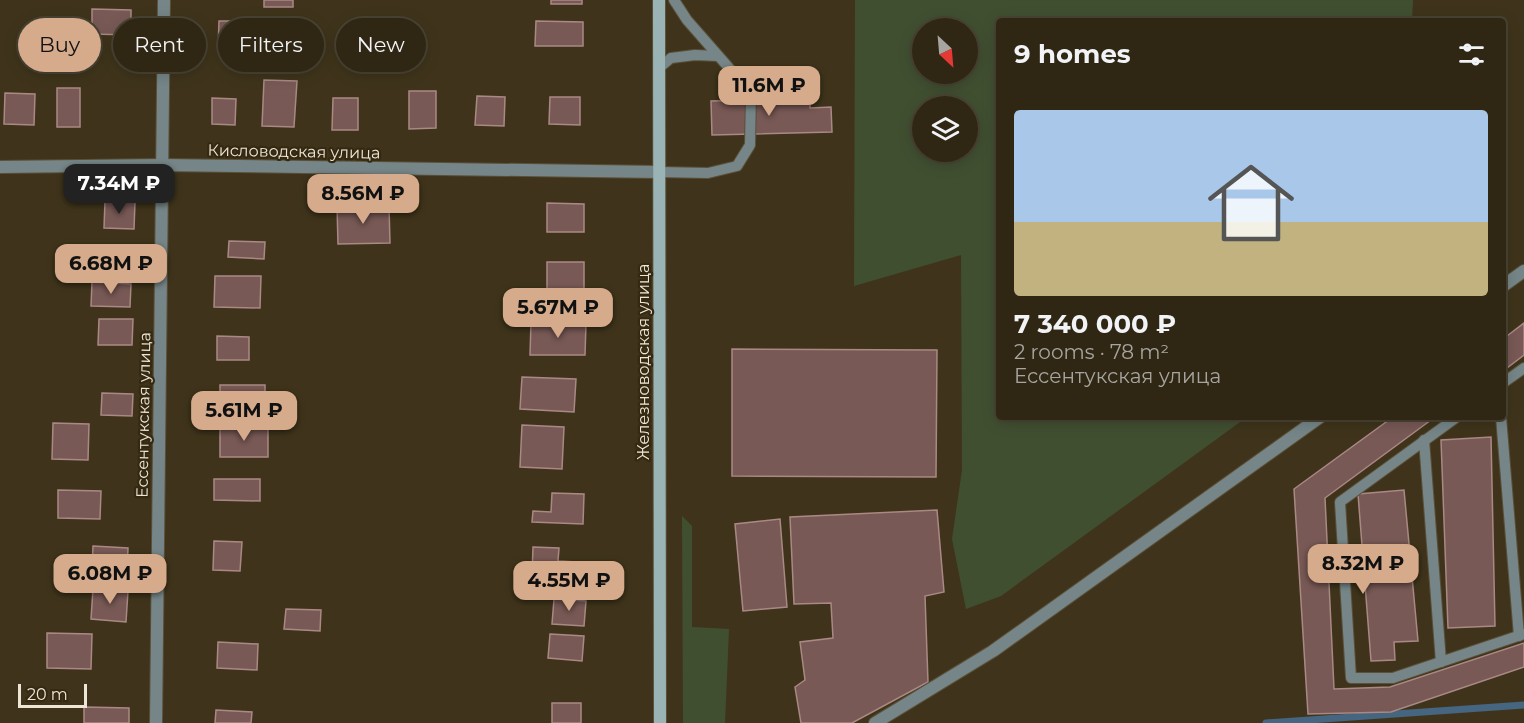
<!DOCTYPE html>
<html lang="en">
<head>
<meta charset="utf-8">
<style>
  body { margin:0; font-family:Montserrat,sans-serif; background:#3b3322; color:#f1f3f6; height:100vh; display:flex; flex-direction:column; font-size:22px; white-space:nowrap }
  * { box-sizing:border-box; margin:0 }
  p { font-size:20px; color:#a7a5a0 }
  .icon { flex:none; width:33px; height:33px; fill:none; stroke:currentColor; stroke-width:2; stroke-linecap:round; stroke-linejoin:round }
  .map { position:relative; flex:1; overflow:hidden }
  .sheet { position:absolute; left:996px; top:18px; width:510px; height:402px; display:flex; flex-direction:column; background:#2f2714; border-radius:6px; box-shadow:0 3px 15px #0003,0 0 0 2px #4a4434 }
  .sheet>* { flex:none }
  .top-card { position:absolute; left:18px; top:18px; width:570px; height:54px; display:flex; gap:12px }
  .needle { width:39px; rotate:154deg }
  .tools { position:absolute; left:912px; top:18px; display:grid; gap:12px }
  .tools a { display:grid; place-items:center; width:66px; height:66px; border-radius:50%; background:#2f2714; box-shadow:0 3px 15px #0003,0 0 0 2px #4a4434; font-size:30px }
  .scale { position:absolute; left:18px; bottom:15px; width:69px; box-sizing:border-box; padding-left:6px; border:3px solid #ede6d7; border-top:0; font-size:16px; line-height:21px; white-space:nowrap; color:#ede6d7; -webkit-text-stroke:4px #352a11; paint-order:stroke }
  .price { position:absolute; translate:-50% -51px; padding:0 14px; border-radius:12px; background:#d6ab8b; color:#111; font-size:20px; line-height:39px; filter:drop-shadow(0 2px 3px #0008) }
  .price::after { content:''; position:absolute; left:50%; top:36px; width:18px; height:14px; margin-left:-9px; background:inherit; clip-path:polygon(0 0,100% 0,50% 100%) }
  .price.on { background:#222; color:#fff }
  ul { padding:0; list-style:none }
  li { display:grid; align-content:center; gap:12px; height:318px; padding:0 18px }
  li+li { border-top:2px solid #4a4434 }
  li span { display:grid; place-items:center; height:186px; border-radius:6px; color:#555 }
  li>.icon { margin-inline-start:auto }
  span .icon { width:108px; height:108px; fill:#fffc; stroke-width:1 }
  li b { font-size:26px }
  h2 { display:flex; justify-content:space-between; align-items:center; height:72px; padding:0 18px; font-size:26px }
  .chip { padding:0 21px; border-radius:27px; background:#2f2714; box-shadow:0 3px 15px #0003,0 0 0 2px #4a4434; font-size:21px; line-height:54px }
  .chip.on { background:#d6ab8b; color:#111 }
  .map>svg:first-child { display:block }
  .green { fill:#414f31; fill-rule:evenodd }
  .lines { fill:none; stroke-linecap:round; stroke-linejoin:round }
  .stream { stroke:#466581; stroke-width:7 }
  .building { fill:#785955; stroke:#aa8984; stroke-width:1.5 }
  .lane-casing { stroke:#5b5039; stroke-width:12 }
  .street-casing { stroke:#5b5039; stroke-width:14 }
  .secondary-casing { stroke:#5b5039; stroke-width:14 }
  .lane { stroke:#768688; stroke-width:10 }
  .street { stroke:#768688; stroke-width:12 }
  .secondary { stroke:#9ab4b6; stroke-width:12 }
  .labels { text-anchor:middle; stroke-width:4.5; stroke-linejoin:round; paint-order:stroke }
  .street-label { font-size:16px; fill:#ede6d7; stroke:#352a11 }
</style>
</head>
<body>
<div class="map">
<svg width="1524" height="723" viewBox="0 0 1524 723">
  <rect width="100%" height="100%" fill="#3f341b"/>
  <g class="green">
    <path d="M855,0h558l-1,21h-413v396h248l-246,179 -35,13 -14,-70 10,-69 -1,-215 -107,31zM922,28h46v46h-46zM922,106h46v46h-46z"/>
    <polygon points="682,516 692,526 692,627 729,629 725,723 683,723"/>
  </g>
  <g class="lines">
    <polyline class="stream" points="1266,723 1524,705"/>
  </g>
  <g class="building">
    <rect x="264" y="0" width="29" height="7"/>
    <rect x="551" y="0" width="31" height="4"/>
    <polygon points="92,9 131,10 131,35 92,34"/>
    <polygon points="219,21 254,21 253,49 218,49"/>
    <polygon points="536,21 583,22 583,46 535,46"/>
    <polygon points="264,80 297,81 294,127 262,126"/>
    <rect x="57" y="88" width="23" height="39"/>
    <polygon points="409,91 436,91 436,128 409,129"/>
    <polygon points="5,93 35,94 34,125 4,124"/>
    <polygon points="477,96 505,97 504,126 475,125"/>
    <polygon points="550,97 580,97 580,125 549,124"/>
    <polygon points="212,98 236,99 235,125 212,124"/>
    <polygon points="333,98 358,98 358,130 332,130"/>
    <polygon points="810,99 810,108 831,107 832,132 712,135 711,101"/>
    <polygon points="105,201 135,202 134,229 104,228"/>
    <polygon points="547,203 584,204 584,232 547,232"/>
    <polygon points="337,206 389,206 390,243 338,244"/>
    <polygon points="229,241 265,242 264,259 228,257"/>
    <polygon points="547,262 584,262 584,293 547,294"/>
    <polygon points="215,276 261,276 260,308 214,307"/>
    <polygon points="92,282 131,284 130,307 91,306"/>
    <polygon points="99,319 133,319 132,345 98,345"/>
    <polygon points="531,322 586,323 585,355 530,355"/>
    <polygon points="1524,323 1524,355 1503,371 1503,339"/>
    <polygon points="217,336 249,337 249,360 217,360"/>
    <polygon points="732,349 937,350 936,477 732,476"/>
    <polygon points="522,377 576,379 574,412 520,409"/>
    <rect x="220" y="385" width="45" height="25"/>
    <polygon points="102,393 133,394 132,416 101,415"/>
    <polygon points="1393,417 1435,417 1325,498 1334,689 1390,687 1524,643 1524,667 1391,712 1308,714 1294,489"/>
    <polygon points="53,423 89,424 88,460 52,459"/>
    <polygon points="522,425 564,427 562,469 520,467"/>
    <polygon points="220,426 268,427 268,457 220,457"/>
    <polygon points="1491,437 1495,626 1448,628 1441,440"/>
    <polygon points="214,479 260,479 260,501 214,500"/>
    <polygon points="58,490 101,491 100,519 58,518"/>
    <polygon points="1404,490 1418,641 1394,642 1395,660 1371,661 1358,494"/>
    <polygon points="552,493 584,494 583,524 532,522 533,511 551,512"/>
    <polygon points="937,510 944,592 925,596 928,682 852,723 801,723 795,687 805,680 800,642 833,638 831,603 794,604 790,517"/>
    <polygon points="780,519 787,607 743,611 735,524"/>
    <polygon points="214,541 242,542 240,571 213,570"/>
    <polygon points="93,546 128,548 127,572 92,570"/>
    <polygon points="533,547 559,548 558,561 576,562 575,577 532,576"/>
    <polygon points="93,589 128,591 126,622 91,619"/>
    <polygon points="554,599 586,601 584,626 552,624"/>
    <polygon points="286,609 321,610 320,631 284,629"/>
    <polygon points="47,633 92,634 91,669 47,668"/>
    <polygon points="550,634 584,636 582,661 548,658"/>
    <polygon points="218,642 258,644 257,670 217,668"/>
    <rect x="552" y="703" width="29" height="20"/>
    <polygon points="84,707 129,708 129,723 84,723"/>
    <polygon points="216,710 252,712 251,723 215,723"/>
  </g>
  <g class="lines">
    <defs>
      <g id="lane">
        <polyline points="659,68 671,58 695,55 718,56"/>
        <polyline points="659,172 708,173 737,166 750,145 751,93 687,20 674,0"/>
        <polyline points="1503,383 1524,368"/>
        <polyline points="1457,417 1340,502 1351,678 1393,678 1524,634"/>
        <polyline points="1501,417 1519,636"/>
        <polyline points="1424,440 1441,662"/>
      </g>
      <g id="street">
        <polyline points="0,167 162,165 659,172"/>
        <polyline points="1503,286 1524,271"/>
        <polyline points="156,723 164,0"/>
        <polyline points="875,723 993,651 1320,417"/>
      </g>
      <polyline id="secondary" points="659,0 660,723"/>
    </defs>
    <use href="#lane" class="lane-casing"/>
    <use href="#street" class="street-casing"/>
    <use href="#secondary" class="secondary-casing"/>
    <use href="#lane" class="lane"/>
    <use href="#street" class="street"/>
    <use href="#secondary" class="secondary"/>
  </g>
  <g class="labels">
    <g class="street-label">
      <text transform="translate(294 151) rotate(1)" y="6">Кисловодская улица</text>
      <text transform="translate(643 362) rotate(-90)" y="6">Железноводская улица</text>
      <text transform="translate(143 415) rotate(-89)" y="6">Ессентукская улица</text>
    </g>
  </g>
</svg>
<div class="tools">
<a><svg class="needle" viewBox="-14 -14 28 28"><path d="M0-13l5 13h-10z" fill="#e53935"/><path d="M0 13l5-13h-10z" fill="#a7a5a0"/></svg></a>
<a><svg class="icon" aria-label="layers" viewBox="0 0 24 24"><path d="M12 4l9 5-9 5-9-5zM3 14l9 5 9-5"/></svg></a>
</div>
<div class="scale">20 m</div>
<b class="price" style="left:769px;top:117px">11.6M ₽</b>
<b class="price on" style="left:119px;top:215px">7.34M ₽</b>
<b class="price" style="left:363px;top:225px">8.56M ₽</b>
<b class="price" style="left:111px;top:295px">6.68M ₽</b>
<b class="price" style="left:558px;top:339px">5.67M ₽</b>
<b class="price" style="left:244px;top:442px">5.61M ₽</b>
<b class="price" style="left:1363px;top:595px">8.32M ₽</b>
<b class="price" style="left:110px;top:605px">6.08M ₽</b>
<b class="price" style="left:569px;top:612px">4.55M ₽</b>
<div class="top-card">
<a class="chip on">Buy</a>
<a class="chip">Rent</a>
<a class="chip">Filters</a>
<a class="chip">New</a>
</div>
<section class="sheet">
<h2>9 homes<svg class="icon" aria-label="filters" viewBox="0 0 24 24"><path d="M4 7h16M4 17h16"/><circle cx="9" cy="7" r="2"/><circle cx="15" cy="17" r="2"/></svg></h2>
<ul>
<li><span style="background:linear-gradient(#a9c7e8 60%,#c2b280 0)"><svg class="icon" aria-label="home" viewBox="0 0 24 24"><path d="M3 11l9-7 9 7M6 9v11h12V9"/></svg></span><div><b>7 340 000 ₽</b><p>2 rooms · 78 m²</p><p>Ессентукская улица</p></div></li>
</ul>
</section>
</div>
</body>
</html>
